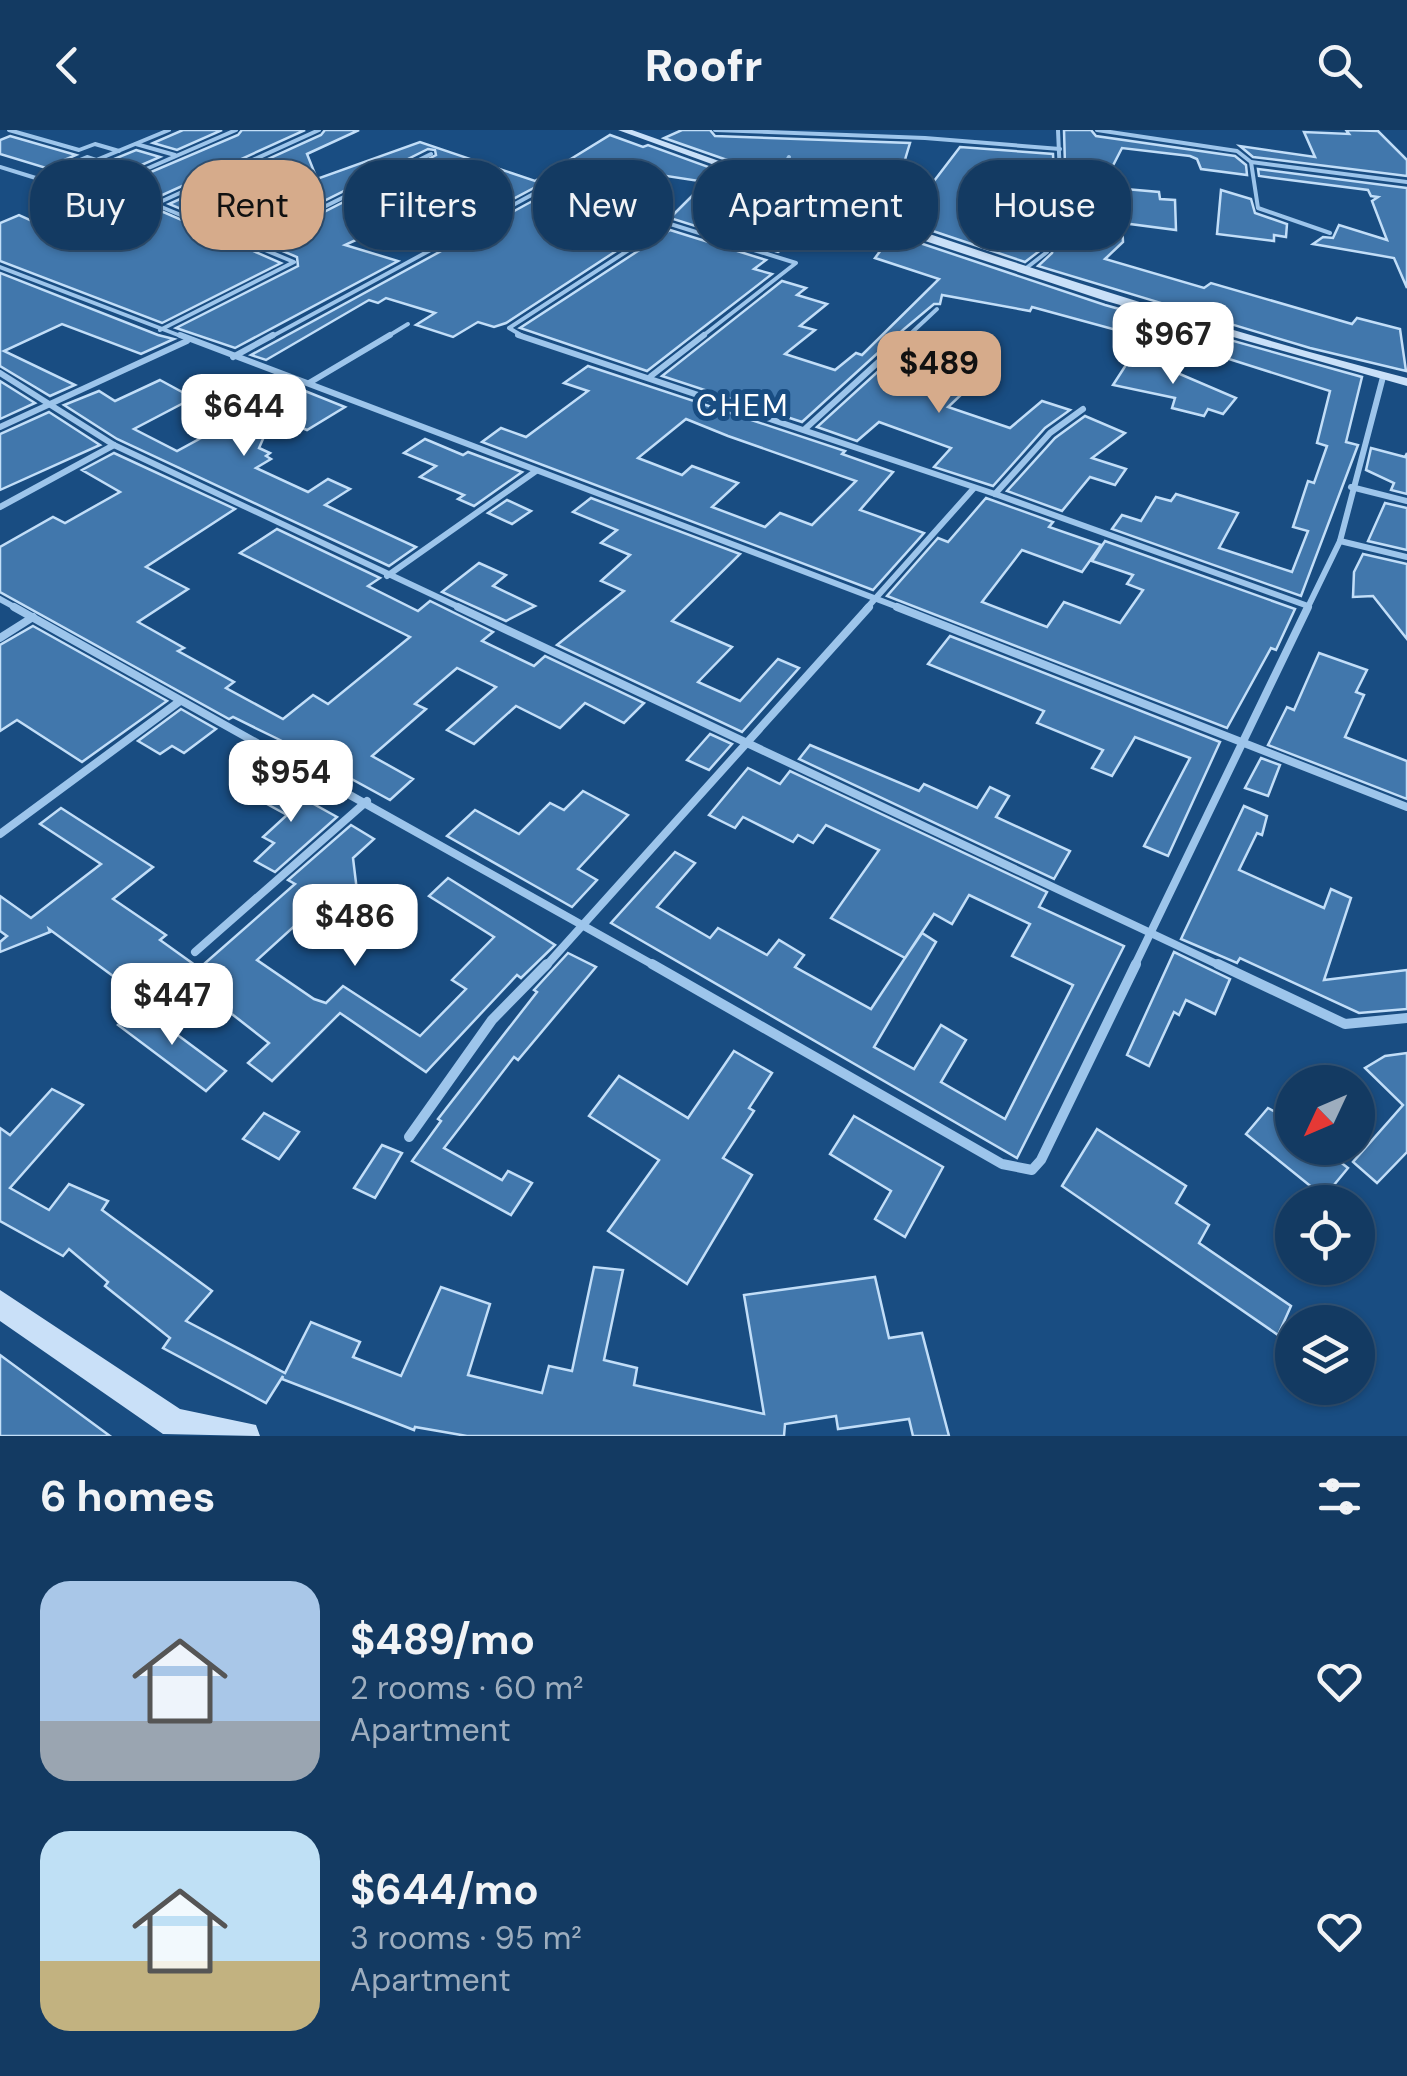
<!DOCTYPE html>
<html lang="en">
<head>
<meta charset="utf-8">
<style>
  body { margin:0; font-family:"DM Sans",sans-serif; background:#1c4168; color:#f1f3f6; height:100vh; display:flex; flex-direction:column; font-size:38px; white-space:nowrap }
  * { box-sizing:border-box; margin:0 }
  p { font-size:32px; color:#9dadbe }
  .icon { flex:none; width:55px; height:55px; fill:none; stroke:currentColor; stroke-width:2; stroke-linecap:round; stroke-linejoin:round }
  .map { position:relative; height:1306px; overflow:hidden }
  .sheet { display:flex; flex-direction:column; background:#133a62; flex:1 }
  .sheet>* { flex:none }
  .banner { position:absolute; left:30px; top:30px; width:1348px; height:90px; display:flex; gap:20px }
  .needle { width:65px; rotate:226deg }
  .fabs { position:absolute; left:1275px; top:935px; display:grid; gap:20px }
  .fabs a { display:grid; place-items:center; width:100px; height:100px; border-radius:50%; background:#133a62; box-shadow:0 2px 8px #0004,0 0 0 2px #325477; font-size:50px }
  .price { position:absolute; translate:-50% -85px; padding:0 22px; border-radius:20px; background:#fff; color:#222; font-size:32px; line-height:65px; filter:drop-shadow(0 2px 5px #0008) }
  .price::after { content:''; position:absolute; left:50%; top:60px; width:30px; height:22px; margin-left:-15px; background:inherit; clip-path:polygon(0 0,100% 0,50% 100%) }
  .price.selected { background:#d6ab8b; color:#111 }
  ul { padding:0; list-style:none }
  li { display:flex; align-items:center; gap:30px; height:250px; padding:0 40px }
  li span { display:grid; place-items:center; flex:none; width:280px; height:200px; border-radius:30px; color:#555 }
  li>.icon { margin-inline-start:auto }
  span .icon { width:120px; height:120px; fill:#fffc; stroke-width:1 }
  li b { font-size:42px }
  h2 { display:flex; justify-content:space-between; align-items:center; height:120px; padding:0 40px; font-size:42px }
  .chip { padding:0 35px; border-radius:40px; background:#133a62; box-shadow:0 2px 8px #0004,0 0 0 2px #325477; font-size:35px; line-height:90px }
  .chip.selected { background:#d6ab8b; color:#111 }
  header { display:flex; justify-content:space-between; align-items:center; height:130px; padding:0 40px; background:#133a62; font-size:45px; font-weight:800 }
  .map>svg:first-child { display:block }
  .building { fill:#4177ac; stroke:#c2def8; stroke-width:2.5; fill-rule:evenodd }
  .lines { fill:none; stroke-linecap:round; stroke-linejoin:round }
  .lane-far3 { stroke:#9dc5eb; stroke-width:4 }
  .lane-far2 { stroke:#9dc5eb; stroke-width:6 }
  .lane-far1 { stroke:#9dc5eb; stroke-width:8 }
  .lane { stroke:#9dc5eb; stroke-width:10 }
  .secondary { fill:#c9e0f8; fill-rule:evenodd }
  .labels { text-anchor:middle; stroke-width:10; stroke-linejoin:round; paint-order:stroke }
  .far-quarter-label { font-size:30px; letter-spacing:2.5px; fill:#fff; stroke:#194d82 }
</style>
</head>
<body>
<header><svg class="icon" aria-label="back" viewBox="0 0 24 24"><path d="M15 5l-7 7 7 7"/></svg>Roofr<svg class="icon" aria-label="search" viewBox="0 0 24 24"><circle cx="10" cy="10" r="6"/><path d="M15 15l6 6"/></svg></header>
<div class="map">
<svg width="1407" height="1306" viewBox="0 0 1407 1306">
  <rect width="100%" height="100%" fill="#194d82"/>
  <g class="building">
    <polygon points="183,0 222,0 177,20 153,13"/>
    <polygon points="242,0 305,0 158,67 154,78 281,133 162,193 0,131 0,93 19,85 72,109 132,83 90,68 238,5"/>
    <polygon points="325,0 359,0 307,24 317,49 420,12 535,51 610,5 643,17 648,15 884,101 878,121 809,103 778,122 670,88 706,52 654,44 626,74 547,51 451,102 407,86 345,115 398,131 235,218 176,198 298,136 297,127 263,113 436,25 435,20 428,19 250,108 169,74 321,5"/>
    <polygon points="682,0 710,0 715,6 910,13 888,86 664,8"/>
    <polygon points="1064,0 1091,0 1096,6 1235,26 1246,35 1247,45 1201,39 1197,29 1190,26 1122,18 1102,57 1159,62 1160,69 1175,70 1176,100 1122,93 1123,112 1105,129 1204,158 1211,153 1352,194 1357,188 1400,199 1406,241 1310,218 1038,136 1052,123 1066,70"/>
    <polygon points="1346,0 1378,1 1407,30 1407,46 1253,27 1240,16 1315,27 1304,2 1349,4"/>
    <polygon points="10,6 76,25 46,38 0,24 0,10"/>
    <polygon points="960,17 1053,24 1055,68 1042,119 1025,132 915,95 938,78 934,70 905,89"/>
    <polygon points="136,20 160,27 91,57 65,49"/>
    <polygon points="1258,39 1407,58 1407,158 1394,128 1313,114 1323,107 1333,108 1339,95 1387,110 1372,71 1378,67 1371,66 1368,60 1259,46"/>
    <polygon points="1221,60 1251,69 1255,83 1287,94 1286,107 1274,105 1274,111 1217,104"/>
    <polygon points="549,62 656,95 506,193 494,197 478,192 453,207 416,195 435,183 386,168 378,173 369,170 266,230 251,225"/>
    <polygon points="670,100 766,130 754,139 772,144 647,241 520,198"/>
    <polygon points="893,104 1105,175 1362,247 1346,312 1358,315 1301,466 1112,399 1122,385 1141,391 1156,367 1171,371 1176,364 1238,383 1219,418 1292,442 1308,401 1293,397 1308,351 1314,353 1327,316 1317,313 1330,261 1144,202 1142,207 1032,177 1030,181 942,165 940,174 934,174 903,200 802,292 662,246 782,151 806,158 797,165 827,174 800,196 815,200 785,224 835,240 856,223 862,225 939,149 875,128"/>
    <polygon points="0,143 158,205 174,209 141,224 62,194 4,221 75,255 50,266 0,236"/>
    <polygon points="918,205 912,222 979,248 948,277 1010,298 1042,271 1070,280 1045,298 993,356 934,337 951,318 879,292 857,311 817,297"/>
    <polygon points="1133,224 1236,268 1223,284 1208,279 1204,286 1172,278 1175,268 1113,255"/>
    <path d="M588,236l257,85 -3,3 51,18 -33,38 64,23 -51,57 -391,-148 19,-14 25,9 62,-46 -24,-8zM686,289l42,17 128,45 -44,44 -32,-12 -15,14 -53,-20 26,-24 -46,-17 -10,9 -44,-17z"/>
    <polygon points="160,250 193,268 134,299 177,321 295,257 345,277 307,300 273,286 259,318 270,323 266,326 271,329 256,338 308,362 328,349 350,359 325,375 416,417 389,436 117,309 64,275 99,261 115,271"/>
    <polygon points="0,251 35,273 0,289"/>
    <polygon points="49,282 100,315 0,360 0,304"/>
    <polygon points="1085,286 1125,303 1092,328 1126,339 1115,355 1090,347 1062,381 1007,361 1055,308"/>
    <polygon points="425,309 463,325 468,322 522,342 474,376 458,369 464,365 420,347 436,336 404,323"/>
    <polygon points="1371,318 1405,327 1407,323 1407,364 1391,360 1394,353 1366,340"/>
    <polygon points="114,323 235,379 146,437 188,459 138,492 184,518 178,521 234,552 226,558 283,589 313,565 328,574 410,507 240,423 277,399 380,448 368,456 418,481 430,471 493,502 482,511 534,536 545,526 644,573 624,593 585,573 560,598 516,576 474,614 447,600 496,557 457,538 415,574 426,579 372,626 413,649 390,670 282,611 233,587 229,589 0,462 0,417 53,387 65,393 120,362 82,340"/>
    <polygon points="591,368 740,424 672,491 732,517 698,552 740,571 778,529 799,538 742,602 557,515 624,461 601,451 630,425 601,413 617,400 573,382"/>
    <polygon points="986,368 1053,392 1049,397 1101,415 1082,442 1022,420 982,472 1047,497 1064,472 1120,493 1143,460 1127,454 1133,445 1092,431 1105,411 1295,479 1276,520 1271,518 1227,598 887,466 938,408 948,412"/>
    <polygon points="507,370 531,381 512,394 488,383"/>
    <polygon points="1385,373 1407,378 1407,420 1368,411"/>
    <polygon points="1363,424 1407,434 1407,509 1373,466 1353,467 1354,442"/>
    <polygon points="479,433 506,445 493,456 535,476 506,491 442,462"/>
    <polygon points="33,496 167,571 82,632 17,590 0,601 0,515"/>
    <polygon points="950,506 1220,612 1168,726 1144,716 1190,628 1135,607 1112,646 1092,638 1103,620 1037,593 1044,581 928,534"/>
    <polygon points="1319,523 1367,540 1356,562 1364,565 1345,607 1407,631 1407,669 1268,615 1287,577 1294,580"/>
    <polygon points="181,579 216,599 184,623 172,616 160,624 138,611"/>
    <polygon points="710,604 732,614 709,640 687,630"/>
    <polygon points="810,615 919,661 924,654 977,678 990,657 1009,666 996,687 1070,721 1054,749 799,629"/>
    <polygon points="1261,628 1280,635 1268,666 1245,658"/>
    <path d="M748,638l32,16 10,-13 257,121 -8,15 85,39 -107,212 -406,-235 64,-71 20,11 -38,44 53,31 8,-10 49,27 12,-15 25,15 -9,12 76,42 34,-51 -74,-40 48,-68 -53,-25 -13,18 -15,-8 -5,7 -50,-25 -8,11 -26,-13zM969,765l61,29 -18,32 61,29 -68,134 -64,-37 25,-42 -25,-15 -27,44 -40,-22 62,-105 -14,-9 -17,25 29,-44 18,10z"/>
    <polygon points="274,652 337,687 275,742 255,731 274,713 263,707 287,685 256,668"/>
    <polygon points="583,661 628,685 578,739 597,750 572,777 447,706 475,680 519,704 550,673 564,680"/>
    <polygon points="1244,676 1267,686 1262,705 1257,703 1239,740 1324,778 1331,759 1351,768 1324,850 1407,840 1407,879 1359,883 1240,828 1237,833 1181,809"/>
    <polygon points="61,678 153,737 113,769 166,805 160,810 199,838 158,879 49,799 50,802 0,822 0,812 7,806 0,801 0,766 31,788 101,734 40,694"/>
    <polygon points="351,695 374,709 353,728 357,761 337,779 323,770 257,830 314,869 326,873 343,856 420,906 466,859 452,850 494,807 429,766 448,748 555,815 521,848 517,845 426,942 340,883 272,951 248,933 269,913 187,849 295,754 288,750"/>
    <polygon points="1174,822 1230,849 1215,884 1186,870 1179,885 1174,882 1149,936 1127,925"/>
    <polygon points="568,823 596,837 518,930 514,927 444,1018 502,1050 508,1041 532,1053 511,1085 412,1031 441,991 438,989 537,862 534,860"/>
    <polygon points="138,876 183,909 226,941 206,961 118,895"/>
    <polygon points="734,921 772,943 749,978 754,981 723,1028 752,1045 687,1154 608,1101 659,1030 589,986 619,946 688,988"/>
    <polygon points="1407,923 1407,1022 1377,1053 1353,1032 1403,975 1365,938 1385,926"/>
    <polygon points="52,959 83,975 10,1058 49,1080 69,1054 108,1071 102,1080 212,1161 186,1191 285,1243 311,1192 360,1212 353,1227 401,1246 441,1157 490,1174 468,1245 542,1263 549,1236 572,1241 594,1137 623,1140 604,1230 637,1238 634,1255 764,1284 744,1165 875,1147 889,1208 922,1203 949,1306 913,1306 909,1289 838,1299 836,1286 785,1294 784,1306 467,1306 415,1297 414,1300 282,1249 283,1246 266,1273 163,1218 170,1208 105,1156 108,1152 69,1119 63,1126 0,1091 0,998 10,1005"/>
    <polygon points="1268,978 1292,991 1292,1018 1322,1018 1348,1038 1324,1067 1246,1004"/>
    <polygon points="264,983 299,1002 279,1029 243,1009"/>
    <polygon points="854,986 943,1037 905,1107 875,1089 891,1061 830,1024"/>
    <polygon points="1097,999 1186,1056 1176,1073 1209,1095 1199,1113 1291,1176 1278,1205 1062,1056"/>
    <polygon points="382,1015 402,1023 375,1068 354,1058"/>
    <polygon points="0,1225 110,1306 0,1306"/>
  </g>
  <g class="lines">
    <g class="lane-far3">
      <polyline points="9,0 79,20 95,14 119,21"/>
      <polyline points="169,0 48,50 91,63 236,0"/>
      <polyline points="715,0 925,8 1060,19"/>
      <polyline points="1097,0 1237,21 1251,32 1258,78 1330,103"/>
      <polyline points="136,14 175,25"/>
      <polyline points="1251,32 1407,52"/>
      <polyline points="0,37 39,49"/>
      <polyline points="782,40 789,27"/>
      <polyline points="37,48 87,27 96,30"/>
      <polyline points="902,98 933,75"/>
      <polyline points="253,112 431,24"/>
      <polyline points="0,137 186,208"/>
      <polyline points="1025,139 1047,122 1061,69 1058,0"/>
      <polyline points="160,200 294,132 159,76 160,72 319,0"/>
      <polyline points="269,208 548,56 796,133 700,208"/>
      <polyline points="385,208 408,194"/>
      <polyline points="526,208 509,198 667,95"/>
      <polyline points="906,208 937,179"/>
    </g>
    <g class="lane-far2">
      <polyline points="180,205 903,479"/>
      <polyline points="518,205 995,364 1308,476"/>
      <polyline points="233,227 273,205"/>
      <polyline points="0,243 114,315 463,479"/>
      <polyline points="651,246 704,205"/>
      <polyline points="309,253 390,205"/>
      <polyline points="0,297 187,211"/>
      <polyline points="805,299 908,205"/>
      <polyline points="1351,357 1407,371"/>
      <polyline points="995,364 1050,303 1083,279"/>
      <polyline points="0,377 114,315"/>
      <polyline points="1340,411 1407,427"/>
      <polyline points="387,446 536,341"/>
      <polyline points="0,469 18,479"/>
      <polyline points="866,479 974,358"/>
      <polyline points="1307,479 1340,411 1383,247"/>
    </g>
    <g class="lane-far1">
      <polyline points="14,477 657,837"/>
      <polyline points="458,477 1223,837"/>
      <polyline points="897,477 1407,677"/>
      <polyline points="0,508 33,487"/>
      <polyline points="0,704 180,571"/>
      <polyline points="195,822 367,671"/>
      <polyline points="545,837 869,477"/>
      <polyline points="1134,837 1308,477"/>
    </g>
    <g class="lane">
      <polyline points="652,834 1002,1034 1032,1040 1041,1030 1136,834"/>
      <polyline points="1218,834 1345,894 1407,888"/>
      <polyline points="409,1007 492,890 547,834"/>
    </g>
    <g class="secondary">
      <path d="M618,0h14c256,92 512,180 775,248v8l-301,-85 -196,-65z"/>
      <polygon points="0,1160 180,1279 256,1295 260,1306 163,1304 0,1191"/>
    </g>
  </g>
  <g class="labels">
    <g class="far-quarter-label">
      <text x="743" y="286">CHEM</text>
    </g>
  </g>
</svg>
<div class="fabs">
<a><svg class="needle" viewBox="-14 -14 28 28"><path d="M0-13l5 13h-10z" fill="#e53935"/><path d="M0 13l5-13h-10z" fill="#9dadbe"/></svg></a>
<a><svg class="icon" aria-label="locate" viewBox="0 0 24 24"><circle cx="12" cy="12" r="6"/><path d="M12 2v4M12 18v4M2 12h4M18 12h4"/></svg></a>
<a><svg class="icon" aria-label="layers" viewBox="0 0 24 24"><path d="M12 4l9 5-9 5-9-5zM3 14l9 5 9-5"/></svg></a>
</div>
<b class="price" style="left:1173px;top:257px">$967</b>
<b class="price selected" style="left:939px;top:286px">$489</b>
<b class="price" style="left:244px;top:329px">$644</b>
<b class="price" style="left:291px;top:695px">$954</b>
<b class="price" style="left:355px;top:839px">$486</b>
<b class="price" style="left:172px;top:918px">$447</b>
<div class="banner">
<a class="chip">Buy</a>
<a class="chip selected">Rent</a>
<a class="chip">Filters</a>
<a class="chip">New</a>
<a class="chip">Apartment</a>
<a class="chip">House</a>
</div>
</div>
<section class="sheet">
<h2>6 homes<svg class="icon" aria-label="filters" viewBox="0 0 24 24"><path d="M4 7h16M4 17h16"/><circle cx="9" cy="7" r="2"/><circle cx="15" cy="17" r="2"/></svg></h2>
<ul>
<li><span style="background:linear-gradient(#a9c7e8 70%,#9aa5b1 0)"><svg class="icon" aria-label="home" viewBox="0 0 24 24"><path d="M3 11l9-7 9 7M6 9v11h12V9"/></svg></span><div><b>$489/mo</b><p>2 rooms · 60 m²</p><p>Apartment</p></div><svg class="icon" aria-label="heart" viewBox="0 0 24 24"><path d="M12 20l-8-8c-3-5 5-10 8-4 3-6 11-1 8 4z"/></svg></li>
<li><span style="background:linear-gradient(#bfe0f5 65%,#c2b280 0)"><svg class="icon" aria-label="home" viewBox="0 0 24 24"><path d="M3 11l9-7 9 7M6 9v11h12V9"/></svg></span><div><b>$644/mo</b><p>3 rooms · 95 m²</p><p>Apartment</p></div><svg class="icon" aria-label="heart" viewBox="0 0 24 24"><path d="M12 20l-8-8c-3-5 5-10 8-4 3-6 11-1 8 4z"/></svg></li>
</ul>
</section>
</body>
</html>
